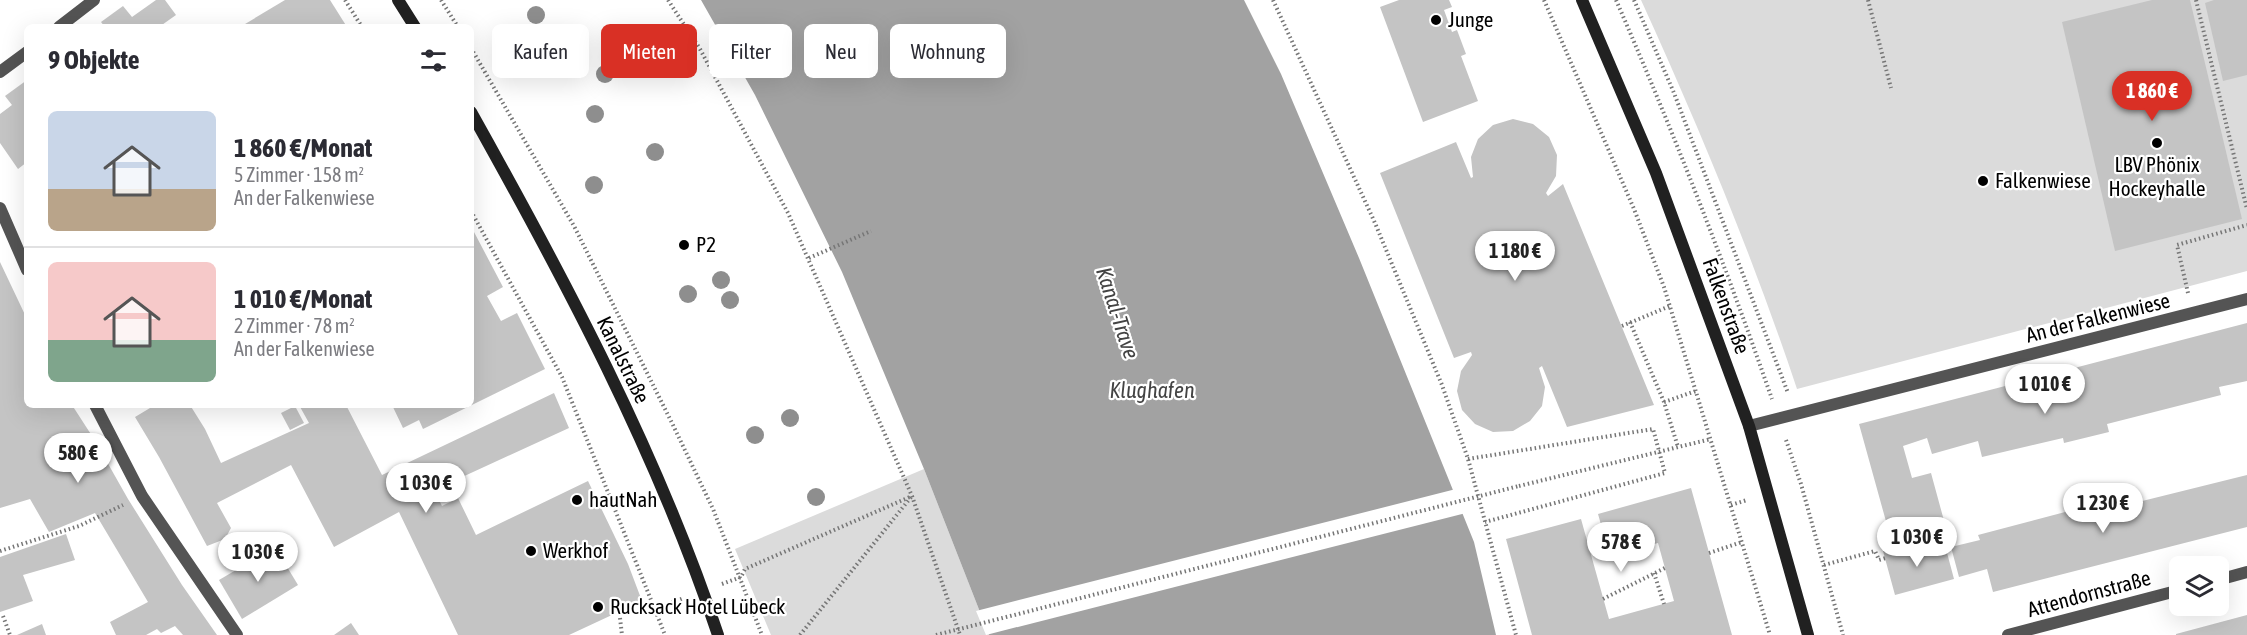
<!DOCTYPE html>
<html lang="de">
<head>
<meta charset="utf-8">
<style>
  body { margin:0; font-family:"Asap Condensed",sans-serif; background:#f7f7f7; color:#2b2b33; height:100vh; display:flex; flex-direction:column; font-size:22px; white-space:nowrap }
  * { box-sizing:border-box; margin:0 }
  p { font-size:20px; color:#7c7c81 }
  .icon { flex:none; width:33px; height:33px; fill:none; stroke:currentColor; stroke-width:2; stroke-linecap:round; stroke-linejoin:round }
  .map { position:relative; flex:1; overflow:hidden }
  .details { position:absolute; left:24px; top:24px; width:450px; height:384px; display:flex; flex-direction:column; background:#fff; border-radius:9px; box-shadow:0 6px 24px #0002 }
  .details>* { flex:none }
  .top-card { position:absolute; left:492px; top:24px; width:570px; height:54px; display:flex; gap:12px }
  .fabs { position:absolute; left:2169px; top:556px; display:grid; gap:12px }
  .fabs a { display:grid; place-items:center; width:60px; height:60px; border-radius:9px; background:#fff; box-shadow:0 6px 24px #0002; font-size:30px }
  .price { position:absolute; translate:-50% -51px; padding:0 14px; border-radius:21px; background:#fff; color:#222; font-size:20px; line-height:39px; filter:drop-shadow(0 2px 3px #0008) }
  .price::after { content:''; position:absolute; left:50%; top:36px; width:18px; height:14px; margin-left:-9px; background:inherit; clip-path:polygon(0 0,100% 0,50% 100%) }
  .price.selected { background:#d93025; color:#fff }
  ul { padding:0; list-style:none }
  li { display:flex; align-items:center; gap:18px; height:150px; padding:0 24px }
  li+li { border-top:2px solid #e1e1e2 }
  li span { display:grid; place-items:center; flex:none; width:168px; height:120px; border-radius:9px; color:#555 }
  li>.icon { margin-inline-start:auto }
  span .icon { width:72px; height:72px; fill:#fffc; stroke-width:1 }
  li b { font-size:26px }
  h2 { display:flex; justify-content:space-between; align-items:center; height:72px; padding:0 24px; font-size:26px }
  .pill { padding:0 21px; border-radius:9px; background:#fff; box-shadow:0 6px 24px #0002; font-size:21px; line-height:54px }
  .pill.selected { background:#d93025; color:#fff }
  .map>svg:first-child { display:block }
  .green { fill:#dbdbdb }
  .water { fill:#a2a2a2 }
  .pier { fill:#fff }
  .building { fill:#c4c4c4 }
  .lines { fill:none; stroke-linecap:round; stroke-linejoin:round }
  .path { stroke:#767676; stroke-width:4; stroke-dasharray:1.5 3; stroke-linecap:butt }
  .street { stroke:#545454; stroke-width:12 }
  .secondary { stroke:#212121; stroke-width:12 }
  .path-bridge { stroke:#767676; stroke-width:4; stroke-dasharray:1.5 3; stroke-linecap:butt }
  .tree { fill:#8e8e8e }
  .poi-dot { fill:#000; stroke:#fff; stroke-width:2 }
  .labels { text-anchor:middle; stroke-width:4.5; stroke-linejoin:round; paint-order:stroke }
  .poi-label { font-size:21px; fill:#000; stroke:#fff; text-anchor:start }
  .street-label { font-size:21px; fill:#000; stroke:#fff }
  .water-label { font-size:22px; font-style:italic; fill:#434343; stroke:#fff }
</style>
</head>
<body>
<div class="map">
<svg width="2247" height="635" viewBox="0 0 2247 635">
  <rect width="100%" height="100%" fill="#fff"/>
  <g class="green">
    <path d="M1641,0h606v271l-450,118c-44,-132 -98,-262 -156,-389z"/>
    <polygon points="924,469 989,635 771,635 735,549"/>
  </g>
  <polygon class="water" points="701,0 1244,0 1281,74 1359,258 1474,542 1496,635 989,635 924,469 842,272 755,95"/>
  <polygon class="pier" points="1456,489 1466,513 986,635 976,611"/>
  <g class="building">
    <polygon points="156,0 165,0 176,15 159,27 105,27 101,22 123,6 132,17"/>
    <polygon points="285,0 330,0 347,27 240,27"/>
    <polygon points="1399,0 1449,0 1452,7 1444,10 1452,32 1457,30 1466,54 1461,56 1478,101 1423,122 1380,7"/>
    <polygon points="2152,0 2190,0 2242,219 2115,251 2062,22"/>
    <polygon points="2214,0 2247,0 2247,75 2223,81 2205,3"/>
    <polygon points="27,80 27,162 18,169 0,143 0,114 12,105 5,96"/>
    <polygon points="1513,119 1533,124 1549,137 1557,155 1556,176 1546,193 1548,196 1563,184 1654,405 1567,427 1542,366 1539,368 1545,387 1542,406 1530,421 1513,431 1493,432 1475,424 1462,410 1457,391 1461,371 1472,355 1471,352 1454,358 1380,173 1456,142 1471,178 1473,177 1471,157 1478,139 1493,125"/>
    <polygon points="474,232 503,287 487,296 501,321 517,313 545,369 423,429 419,420 403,428 392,405 471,405 471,234"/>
    <polygon points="0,262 27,319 27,405 72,405 94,439 128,499 182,585 217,635 183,635 175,626 161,633 157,629 146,635 116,635 110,622 148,602 95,513 49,532 30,499 0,508"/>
    <polygon points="2247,323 2247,381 2219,387 2221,395 2107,424 2109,432 2064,443 2063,438 1982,457 1978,441 1932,454 1927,438 1903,446 1912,478 1931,473 1946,528 1892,543 1859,424"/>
    <polygon points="554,393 569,428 434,490 442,506 458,498 476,535 588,481 628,564 642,601 569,635 458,635 399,512 334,547 291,465 217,503 231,528 225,539 207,546 159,457 135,417 155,405 190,405 205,429 221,463 309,423 299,405 342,405 343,407 346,405 382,475"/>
    <polygon points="295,406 304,423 290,430 281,413"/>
    <polygon points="2247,475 2247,527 1993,592 1987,569 1959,577 1951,547 1980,540 1978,535 2103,502 2106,510"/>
    <polygon points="1691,488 1732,635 1532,635 1506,539 1581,519 1609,619 1674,601 1658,543 1610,556 1598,514"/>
    <polygon points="66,534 75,560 23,575 33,601 0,612 0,557"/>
    <polygon points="1918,542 1922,555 1946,549 1954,579 1895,595 1883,551"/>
    <polygon points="275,547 298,585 242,619 219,580"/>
    <polygon points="2247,615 2247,635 2176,635 2176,634"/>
    <polygon points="351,623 359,635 334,635"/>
    <polygon points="42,624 46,635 17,635"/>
  </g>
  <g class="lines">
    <g class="path">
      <polyline points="345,0 362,27"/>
      <polyline points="441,0 458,27"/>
      <polyline points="668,0 700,49 788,213 912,496 960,635"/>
      <polyline points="1273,0 1375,223 1442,385 1468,459 1516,635"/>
      <polyline points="1544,0 1634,209 1664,287 1770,635"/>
      <path d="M1616,0c57,131 109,264 156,399"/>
      <polyline points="1634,0 1674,93 1788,393"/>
      <polyline points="1868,0 1891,88"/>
      <polyline points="2196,0 2247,209"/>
      <polyline points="471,48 574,226 672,423 713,509 762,635"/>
      <polyline points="471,211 562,377 665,635"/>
      <polyline points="809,258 871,231"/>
      <polyline points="2188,293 2177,245 2247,225"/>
      <polyline points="1630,322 1664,402 1678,447"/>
      <polyline points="1622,326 1670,306"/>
      <polyline points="1664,402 1696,391"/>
      <polyline points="1786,440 1801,484 1843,635"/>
      <polyline points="1468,459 1653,429 1665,473 1485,522"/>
      <polyline points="1519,486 1711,439"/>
      <polyline points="1731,505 1747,500"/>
      <polyline points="0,551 79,526 123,505"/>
      <polyline points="1709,553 1742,542"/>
      <polyline points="1824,565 1875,551 1879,560 1886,558"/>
      <polyline points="1654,573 1664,604"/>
      <polyline points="722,584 741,577 745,569 912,496"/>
      <polyline points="1603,599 1665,568"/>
      <polyline points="655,609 684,598"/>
      <polyline points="3,616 10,635"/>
      <polyline points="620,618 622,635"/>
      <polyline points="800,635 912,496"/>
    </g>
    <g class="street">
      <polyline points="59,27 94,0"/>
      <polyline points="0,72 27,52"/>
      <polyline points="0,208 27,270"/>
      <polyline points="95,405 142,496 237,635"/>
      <polyline points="1749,426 2247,299"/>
      <polyline points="2218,580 2247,572"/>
      <polyline points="2008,635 2180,590"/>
    </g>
    <g class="secondary">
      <polyline points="398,0 415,27"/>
      <polyline points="1582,0 1656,173 1749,426 1808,635"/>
      <path d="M471,112c94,168 186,340 247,523"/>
    </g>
    <polyline class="path-bridge" points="936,635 1519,486"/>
  </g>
  <g class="tree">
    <circle cx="536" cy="15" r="9"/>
    <circle cx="646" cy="49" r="9"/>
    <circle cx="605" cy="74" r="9"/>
    <circle cx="595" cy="114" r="9"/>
    <circle cx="655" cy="152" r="9"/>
    <circle cx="594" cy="185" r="9"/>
    <circle cx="721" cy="280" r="9"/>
    <circle cx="688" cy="294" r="9"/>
    <circle cx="730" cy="300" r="9"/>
    <circle cx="790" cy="418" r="9"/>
    <circle cx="755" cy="435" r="9"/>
    <circle cx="816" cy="497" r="9"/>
  </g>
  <g class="poi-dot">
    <circle cx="1436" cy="20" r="6"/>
    <circle cx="2157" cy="143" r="6"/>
    <circle cx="1983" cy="181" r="6"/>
    <circle cx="684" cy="245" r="6"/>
    <circle cx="577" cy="500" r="6"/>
    <circle cx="531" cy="551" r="6"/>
    <circle cx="598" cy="607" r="6"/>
  </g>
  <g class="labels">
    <g class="poi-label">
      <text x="1448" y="27">Junge</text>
      <text x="2157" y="172" text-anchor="middle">LBV Phönix<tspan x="2157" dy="24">Hockeyhalle</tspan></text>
      <text x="1995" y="188">Falkenwiese</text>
      <text x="696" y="252">P2</text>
      <text x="589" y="507">hautNah</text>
      <text x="543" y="558">Werkhof</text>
      <text x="610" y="614">Rucksack Hotel Lübeck</text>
    </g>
    <g class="street-label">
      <text transform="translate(1726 306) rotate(70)" y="7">Falkenstraße</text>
      <text transform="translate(2098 318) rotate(-14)" y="7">An der Falkenwiese</text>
      <text transform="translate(623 360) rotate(64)" y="7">Kanalstraße</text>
      <text transform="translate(2089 594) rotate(-15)" y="7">Attendornstraße</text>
    </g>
    <g class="water-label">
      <text transform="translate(1118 313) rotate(72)" y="8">Kanal-Trave</text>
      <text x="1152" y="398">Klughafen</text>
    </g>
  </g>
</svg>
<div class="fabs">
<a><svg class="icon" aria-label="layers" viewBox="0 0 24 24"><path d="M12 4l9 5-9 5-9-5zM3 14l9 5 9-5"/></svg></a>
</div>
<b class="price selected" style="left:2152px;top:122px">1 860 €</b>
<b class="price" style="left:1515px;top:282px">1 180 €</b>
<b class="price" style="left:2045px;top:415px">1 010 €</b>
<b class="price" style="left:78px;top:484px">580 €</b>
<b class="price" style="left:426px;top:514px">1 030 €</b>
<b class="price" style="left:2103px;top:534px">1 230 €</b>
<b class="price" style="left:1917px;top:568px">1 030 €</b>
<b class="price" style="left:1621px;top:573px">578 €</b>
<b class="price" style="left:258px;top:583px">1 030 €</b>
<div class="top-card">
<a class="pill">Kaufen</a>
<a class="pill selected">Mieten</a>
<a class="pill">Filter</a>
<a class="pill">Neu</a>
<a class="pill">Wohnung</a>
</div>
<section class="details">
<h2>9 Objekte<svg class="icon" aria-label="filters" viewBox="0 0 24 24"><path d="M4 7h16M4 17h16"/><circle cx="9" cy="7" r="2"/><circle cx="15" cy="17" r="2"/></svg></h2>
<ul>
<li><span style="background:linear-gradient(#c9d6e8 65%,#b9a48a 0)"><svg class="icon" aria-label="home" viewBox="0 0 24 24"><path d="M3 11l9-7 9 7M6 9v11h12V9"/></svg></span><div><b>1 860 €/Monat</b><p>5 Zimmer · 158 m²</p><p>An der Falkenwiese</p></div></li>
<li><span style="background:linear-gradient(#f6c9c9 65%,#7fa58c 0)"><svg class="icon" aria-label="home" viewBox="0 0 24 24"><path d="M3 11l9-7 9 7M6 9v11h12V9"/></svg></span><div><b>1 010 €/Monat</b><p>2 Zimmer · 78 m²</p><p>An der Falkenwiese</p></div></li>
</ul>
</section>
</div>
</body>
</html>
